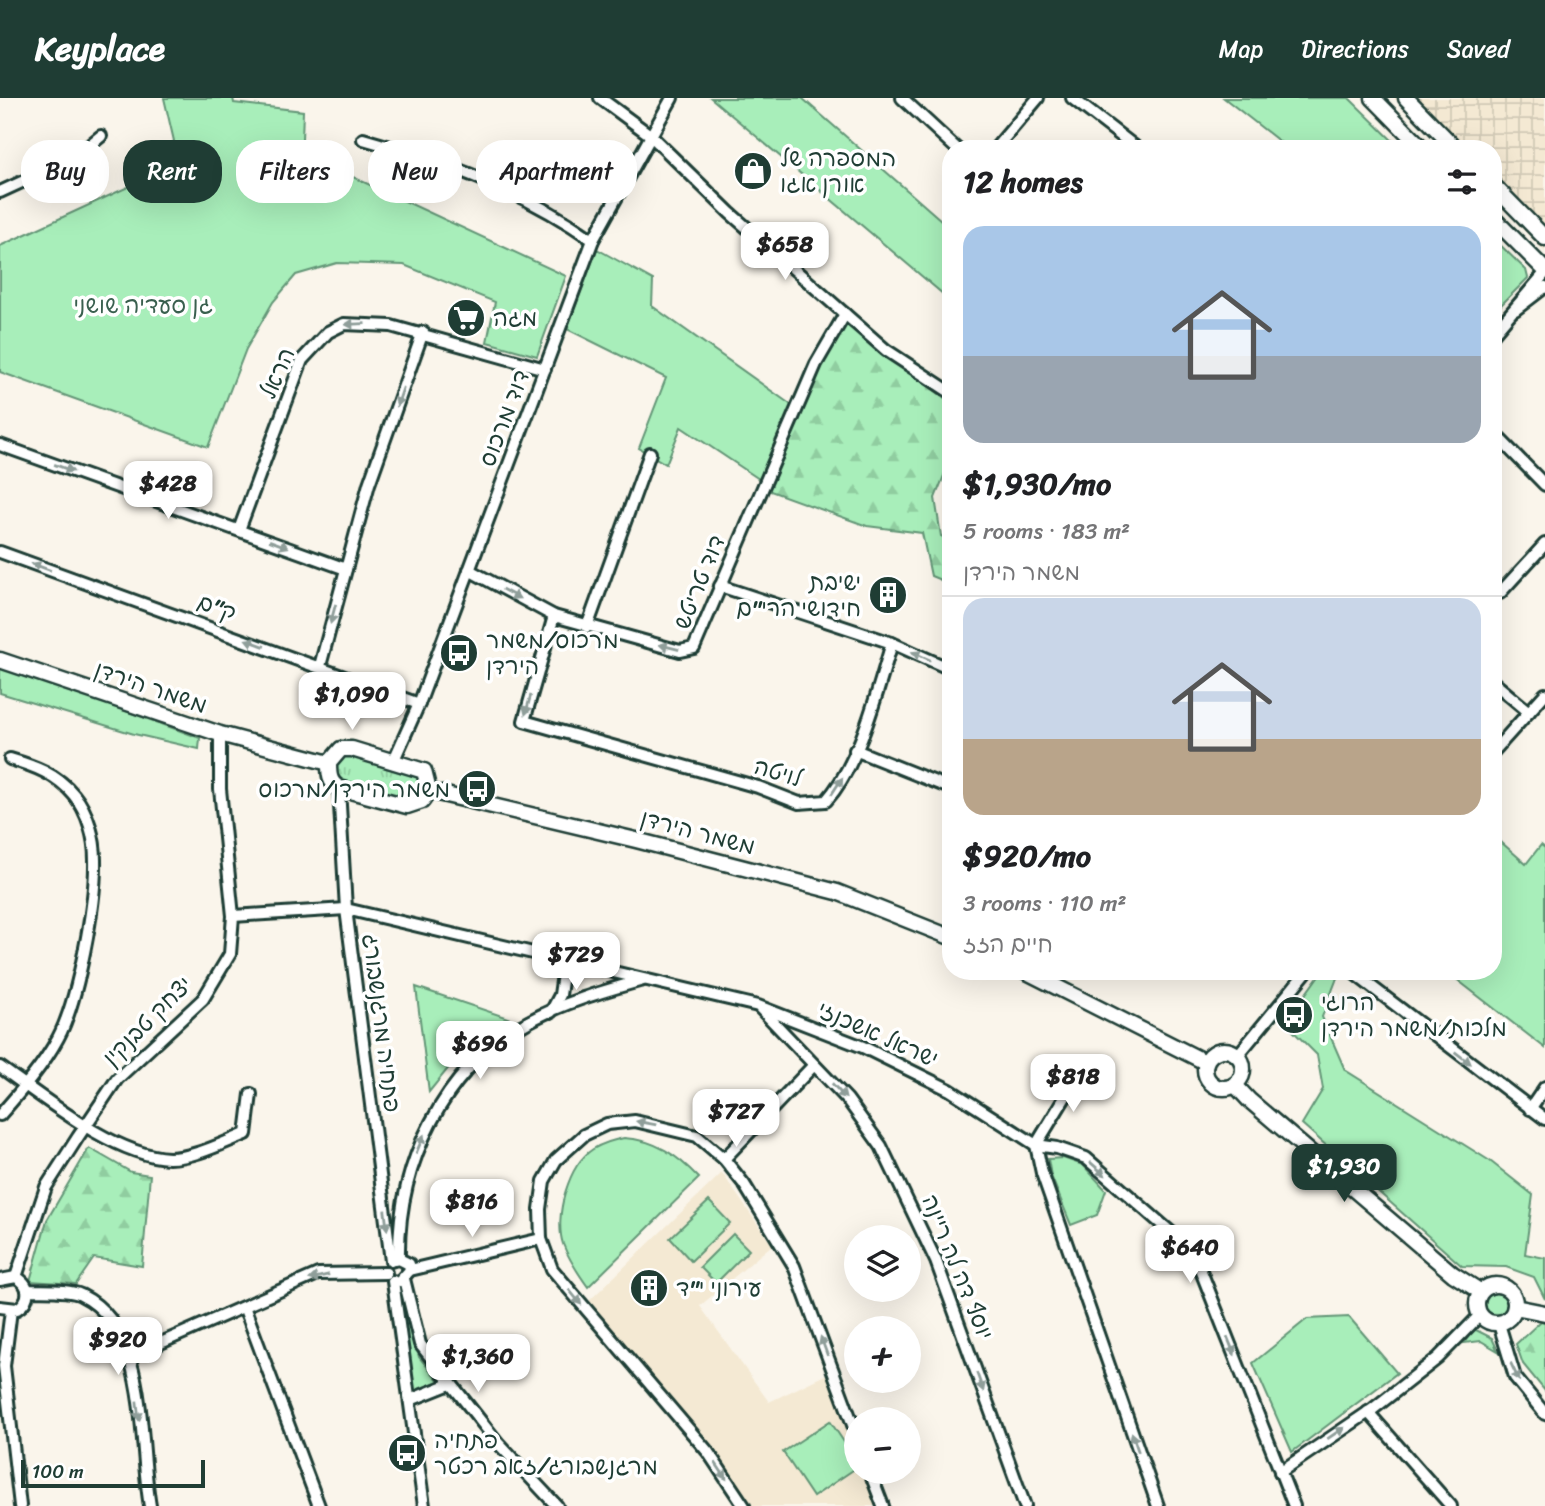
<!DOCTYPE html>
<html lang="en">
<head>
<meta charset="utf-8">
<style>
  body { margin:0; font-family:Sriracha,"Playpen Sans Hebrew",sans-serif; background:#f6f6f6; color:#202124; height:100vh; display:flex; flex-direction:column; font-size:26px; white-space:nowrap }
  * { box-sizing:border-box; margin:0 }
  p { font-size:23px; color:#757577 }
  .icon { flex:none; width:38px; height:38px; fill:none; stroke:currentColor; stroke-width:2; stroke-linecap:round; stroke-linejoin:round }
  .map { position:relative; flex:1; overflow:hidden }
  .drawer { position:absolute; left:942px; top:42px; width:560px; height:840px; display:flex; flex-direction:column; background:#fff; border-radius:28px; box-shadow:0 7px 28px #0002 }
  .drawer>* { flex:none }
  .hud { position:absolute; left:21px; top:42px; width:665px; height:63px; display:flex; gap:14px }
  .buttons { position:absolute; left:844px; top:1127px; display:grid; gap:14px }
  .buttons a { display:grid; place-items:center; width:77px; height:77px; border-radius:50%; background:#fff; box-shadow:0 7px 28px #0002; font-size:35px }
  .scale { position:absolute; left:21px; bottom:18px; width:184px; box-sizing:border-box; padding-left:7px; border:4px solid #1f3d34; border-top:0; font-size:19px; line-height:24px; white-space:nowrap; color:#1f3d34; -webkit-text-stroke:5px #fff; paint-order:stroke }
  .price { position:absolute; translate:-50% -60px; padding:0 16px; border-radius:14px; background:#fff; color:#222; font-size:23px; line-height:46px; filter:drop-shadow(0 2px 4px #0008) }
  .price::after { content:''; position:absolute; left:50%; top:42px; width:21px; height:16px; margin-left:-10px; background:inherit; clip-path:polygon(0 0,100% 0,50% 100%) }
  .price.current { background:#1f3d34; color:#fff }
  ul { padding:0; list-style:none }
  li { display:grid; align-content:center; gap:14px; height:371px; padding:0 21px }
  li+li { border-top:2px solid #e0e0e0 }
  li span { display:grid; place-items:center; height:217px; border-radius:21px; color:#555 }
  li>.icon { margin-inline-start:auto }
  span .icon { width:126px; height:126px; fill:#fffc; stroke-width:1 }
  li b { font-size:30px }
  h2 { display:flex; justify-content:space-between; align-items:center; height:84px; padding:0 21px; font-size:30px }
  .pill { padding:0 24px; border-radius:28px; background:#fff; box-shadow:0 7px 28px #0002; font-size:24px; line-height:63px }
  .pill.current { background:#1f3d34; color:#fff }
  header { display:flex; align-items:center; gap:42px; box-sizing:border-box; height:98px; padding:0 35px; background:#1f3d34; color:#fff }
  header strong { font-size:33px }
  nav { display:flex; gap:38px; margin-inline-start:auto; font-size:24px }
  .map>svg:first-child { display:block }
  .built { fill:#f4e9d3 }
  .industrial { fill:url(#industrial-grid) }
  .grass { fill:url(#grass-tufts); stroke:#649677; stroke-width:2 }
  .forest { fill:url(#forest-firs); stroke:#649677; stroke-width:2 }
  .park { fill:#a8eeba; stroke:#649677; stroke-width:2 }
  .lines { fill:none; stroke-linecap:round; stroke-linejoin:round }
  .street-casing { stroke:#1f3d34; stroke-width:16 }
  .secondary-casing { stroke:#1f3d34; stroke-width:19 }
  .street { stroke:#fff; stroke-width:10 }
  .secondary { stroke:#fff; stroke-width:14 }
  .oneway { fill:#8f9e9a }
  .labels { text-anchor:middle; stroke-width:7; stroke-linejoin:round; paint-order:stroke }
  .poi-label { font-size:23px; fill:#1f3d34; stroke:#fff; text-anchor:start }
  .park-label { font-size:23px; fill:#3a604f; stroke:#fff }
  .street-label { font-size:23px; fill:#1f3d34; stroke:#fff }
</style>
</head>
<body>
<header>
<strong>Keyplace</strong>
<nav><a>Map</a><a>Directions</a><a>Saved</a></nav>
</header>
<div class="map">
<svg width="1545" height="1408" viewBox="0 0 1545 1408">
  <defs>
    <pattern id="industrial-grid" width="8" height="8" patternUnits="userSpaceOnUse" patternTransform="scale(1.75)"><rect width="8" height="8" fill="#f4e9d3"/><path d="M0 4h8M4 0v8" fill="none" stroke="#d1c9b6"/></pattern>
    <pattern id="grass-tufts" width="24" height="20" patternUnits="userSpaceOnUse" patternTransform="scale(1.75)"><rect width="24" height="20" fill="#a8eeba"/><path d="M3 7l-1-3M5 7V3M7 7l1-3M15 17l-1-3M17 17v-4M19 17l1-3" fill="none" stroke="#90cda0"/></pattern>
    <pattern id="forest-firs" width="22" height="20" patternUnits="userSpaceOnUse" patternTransform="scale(1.75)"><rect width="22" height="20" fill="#a8eeba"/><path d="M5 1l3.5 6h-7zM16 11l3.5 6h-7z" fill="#90cda0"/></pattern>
  </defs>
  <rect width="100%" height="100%" fill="#faf5eb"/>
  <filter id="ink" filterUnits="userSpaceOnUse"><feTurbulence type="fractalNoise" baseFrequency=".0143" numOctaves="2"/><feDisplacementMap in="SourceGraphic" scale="14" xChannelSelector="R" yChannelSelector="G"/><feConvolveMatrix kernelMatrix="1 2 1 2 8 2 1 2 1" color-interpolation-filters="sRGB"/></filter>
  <g filter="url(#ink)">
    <polygon class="built" points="722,1075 772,1147 700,1208 769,1304 829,1275 856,1348 856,1374 865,1374 878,1408 751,1408 713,1350 588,1204"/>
    <polygon class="industrial" points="1394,0 1545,0 1545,154 1493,100 1493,51 1443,51"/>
    <g class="grass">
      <polygon points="350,657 417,677 420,687 417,698 408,703 343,684 337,678 336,668 341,661"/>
      <circle cx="1495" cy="1206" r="15"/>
    </g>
    <g class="forest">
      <polygon points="841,223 950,304 950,363 935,400 941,438 950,442 950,486 931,478 922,435 867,428 762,390"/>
      <polygon points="89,1050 131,1074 150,1077 142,1168 94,1160 76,1186 30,1183 47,1122"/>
      <polygon points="1541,1223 1545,1224 1545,1293 1523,1266 1516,1246"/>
    </g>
    <g class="park">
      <polygon points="164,0 233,0 234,5 303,13 301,70 340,73 566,178 537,258 487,244 495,204 404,167 337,165 296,177 273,204 246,251 208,349 0,274 0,148 139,84 174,43"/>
      <polygon points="711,0 802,0 950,130 950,202"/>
      <polygon points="1224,0 1349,0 1401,51 1289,51"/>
      <polygon points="1493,140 1526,172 1528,180 1493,215"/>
      <polygon points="597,151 653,182 652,208 797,311 765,385 681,329 666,366 639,350 666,280 567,231"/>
      <polygon points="0,567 200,640 199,651 134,636 0,595"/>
      <polygon points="1493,737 1526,766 1541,747 1545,750 1545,950 1446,873 1493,873"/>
      <polygon points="1322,873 1337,880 1322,919 1345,972 1490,1063 1533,1097 1525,1156 1545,1160 1545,1201 1534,1179 1506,1169 1462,1168 1302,1026 1323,991 1317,957 1285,925"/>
      <polygon points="416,889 508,920 463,952 429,994"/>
      <path d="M624,1040c32,2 53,17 75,40l-111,109c-10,-14 -19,-27 -25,-43 -9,-27 5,-79 30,-95 10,-6 20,-9 31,-11z"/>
      <polygon points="1063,1060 1083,1067 1106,1092 1097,1117 1071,1127 1051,1078 1048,1061"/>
      <polygon points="709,1103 730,1125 691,1163 670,1140"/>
      <polygon points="733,1136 749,1152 716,1185 700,1169"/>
      <polygon points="402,1184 419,1259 440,1284 412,1297 396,1186"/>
      <polygon points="1349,1219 1397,1275 1292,1354 1253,1265 1307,1221"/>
      <polygon points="1474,1231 1492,1240 1498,1253 1481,1243 1464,1245"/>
      <polygon points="830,1323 856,1362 856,1370 813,1399 783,1354"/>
    </g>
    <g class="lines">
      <defs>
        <g id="street">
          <polyline points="600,0 650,37 730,115 886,252 950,294"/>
          <polyline points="902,0 957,51"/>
          <polyline points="1072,0 1138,51"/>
          <path d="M363,41c81,23 160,51 230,101"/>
          <polyline points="995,51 1038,0"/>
          <polyline points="0,94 74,60 101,38"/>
          <polyline points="1515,212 1545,189"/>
          <polyline points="1493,236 1545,175"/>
          <polyline points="1493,334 1545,387"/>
          <polyline points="0,347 346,471"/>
          <polyline points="239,432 302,262 328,234 344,226 391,228 545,271"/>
          <polyline points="0,454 419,606"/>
          <polyline points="469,472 554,518 680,553 694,550 816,266 845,216"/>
          <polyline points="1493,489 1500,495 1545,446"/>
          <path d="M554,518l-30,105 234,66 41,16 27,-2c34,-38 51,-109 66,-158l-172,-57"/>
          <polyline points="587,529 650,355"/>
          <polyline points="892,545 950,571"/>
          <polyline points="320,568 369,386 423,234"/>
          <polyline points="1493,584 1529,614"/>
          <polyline points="855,652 950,690"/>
          <polyline points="1493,654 1545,596"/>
          <polyline points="393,664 419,606 593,142 672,0"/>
          <polyline points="339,690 346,811 391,1163"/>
          <polyline points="233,818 346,811 758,908 863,949 950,992 1036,1047 1057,1050 1086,1060 1190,1151 1199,1168 1294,1408"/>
          <polyline points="1351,873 1545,1021"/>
          <polyline points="760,910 847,1001 881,1048 936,1163 1025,1408"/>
          <polyline points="551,914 560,897 565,862"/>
          <polyline points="1238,957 1307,873"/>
          <path d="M0,969c44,31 115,89 169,91 25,0 54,-15 77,-24l5,-40"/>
          <polyline points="1530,1011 1545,989"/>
          <path d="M0,1017c21,-24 43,-49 58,-77 20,-37 38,-136 37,-178 0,-22 -7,-48 -21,-65 -17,-21 -40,-29 -64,-36"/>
          <polyline points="1036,1047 1042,1075 1158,1408"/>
          <polyline points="1036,1047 1084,968"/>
          <polyline points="724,1061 814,967"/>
          <path d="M399,1161c-2,-94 44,-191 129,-237 36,-20 76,-31 115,-42"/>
          <polyline points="394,1162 399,1161 409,1166 410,1172"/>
          <polyline points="16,1179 46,1089 78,1039 117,981 203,901 230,856 233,818 220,691 220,636"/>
          <polyline points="404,1181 420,1246 498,1345 557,1408"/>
          <path d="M0,1182l16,-3c15,8 15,23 1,32l-17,-2"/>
          <polyline points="393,1183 424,1408"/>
          <polyline points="400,1183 410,1172 541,1141"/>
          <path d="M27,1192c16,1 41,-1 54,5 69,34 57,145 69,211"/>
          <polyline points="245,1211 319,1408"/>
          <polyline points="11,1212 4,1268 20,1408"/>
          <polyline points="1499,1226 1515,1279 1545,1316"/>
          <polyline points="131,1258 318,1176 386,1175"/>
          <polyline points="410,1302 450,1286"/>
          <polyline points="1368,1314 1451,1408"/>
          <polyline points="870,1374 883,1408"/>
          <polyline points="1280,1374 1373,1311 1438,1260 1480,1217"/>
          <polyline points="744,1408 708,1354 552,1171 541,1141 540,1111 544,1083 556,1062 584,1037 607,1026 635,1023 697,1038 724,1061 744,1086 794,1168 856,1335"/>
        </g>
        <g id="secondary">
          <polyline points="1373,0 1423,51"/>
          <polyline points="1406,0 1456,51"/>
          <polyline points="1493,87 1545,140"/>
          <polyline points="1493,120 1545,172"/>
          <polyline points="0,562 220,636 329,665"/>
          <path d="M341,651h11l72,22 5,20 -7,10 -15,5 -68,-18c-10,-6 -10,-14 -10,-25z"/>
          <polyline points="429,693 636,742 837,794 950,839"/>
          <polyline points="1025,873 1205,964"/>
          <circle cx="1224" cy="971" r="19"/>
          <polyline points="1235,987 1249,1002 1453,1176 1481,1194"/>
          <circle cx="1496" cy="1206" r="19"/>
          <polyline points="1515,1209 1545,1215"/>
        </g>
      </defs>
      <use href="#street" class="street-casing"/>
      <use href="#secondary" class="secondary-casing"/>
      <use href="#street" class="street"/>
      <use href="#secondary" class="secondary"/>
    </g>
    <defs><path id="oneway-solid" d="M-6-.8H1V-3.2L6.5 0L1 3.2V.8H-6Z" transform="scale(1.75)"/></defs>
    <g class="oneway">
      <use href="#oneway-solid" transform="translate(355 226) rotate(178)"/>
      <use href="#oneway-solid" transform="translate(400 299) rotate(109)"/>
      <use href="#oneway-solid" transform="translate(64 370) rotate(20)"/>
      <use href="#oneway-solid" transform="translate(279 446) rotate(20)"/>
      <use href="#oneway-solid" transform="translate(41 469) rotate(-160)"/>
      <use href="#oneway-solid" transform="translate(511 496) rotate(28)"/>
      <use href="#oneway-solid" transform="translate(333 516) rotate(105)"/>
      <use href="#oneway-solid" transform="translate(255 545) rotate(-160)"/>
      <use href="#oneway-solid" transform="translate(669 549) rotate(-166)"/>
      <use href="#oneway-solid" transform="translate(921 558) rotate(-156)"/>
      <use href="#oneway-solid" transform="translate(528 607) rotate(106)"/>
      <use href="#oneway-solid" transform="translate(837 688) rotate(-57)"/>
      <use href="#oneway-solid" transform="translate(1463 960) rotate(37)"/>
      <use href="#oneway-solid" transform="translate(839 993) rotate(47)"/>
      <use href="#oneway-solid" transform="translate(646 1025) rotate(-170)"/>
      <use href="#oneway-solid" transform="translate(420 1046) rotate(-67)"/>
      <use href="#oneway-solid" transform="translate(1098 1071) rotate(41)"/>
      <use href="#oneway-solid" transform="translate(386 1122) rotate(83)"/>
      <use href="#oneway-solid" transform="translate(319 1179) rotate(167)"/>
      <use href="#oneway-solid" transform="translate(575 1199) rotate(51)"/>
      <use href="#oneway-solid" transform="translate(824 1248) rotate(-110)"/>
      <use href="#oneway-solid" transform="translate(1231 1248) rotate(68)"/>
      <use href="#oneway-solid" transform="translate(1515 1274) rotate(64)"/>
      <use href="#oneway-solid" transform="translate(980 1284) rotate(70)"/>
      <use href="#oneway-solid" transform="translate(138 1313) rotate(83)"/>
      <use href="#oneway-solid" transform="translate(1336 1335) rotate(-34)"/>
      <use href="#oneway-solid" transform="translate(1135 1344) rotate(-109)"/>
      <use href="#oneway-solid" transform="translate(721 1373) rotate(56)"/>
    </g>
  </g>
  <defs>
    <symbol id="shop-disc" viewBox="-11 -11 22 22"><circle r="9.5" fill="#1f3d34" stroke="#fff"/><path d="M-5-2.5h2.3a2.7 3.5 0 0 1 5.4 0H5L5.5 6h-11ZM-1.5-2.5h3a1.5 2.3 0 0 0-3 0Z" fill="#fff"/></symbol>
    <symbol id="supermarket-disc" viewBox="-11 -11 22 22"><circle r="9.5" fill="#1f3d34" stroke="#fff"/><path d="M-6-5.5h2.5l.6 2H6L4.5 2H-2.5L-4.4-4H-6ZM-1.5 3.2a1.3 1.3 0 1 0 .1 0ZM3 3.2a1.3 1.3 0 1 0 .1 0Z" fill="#fff"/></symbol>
    <symbol id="building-disc" viewBox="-11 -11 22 22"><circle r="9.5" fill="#1f3d34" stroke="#fff"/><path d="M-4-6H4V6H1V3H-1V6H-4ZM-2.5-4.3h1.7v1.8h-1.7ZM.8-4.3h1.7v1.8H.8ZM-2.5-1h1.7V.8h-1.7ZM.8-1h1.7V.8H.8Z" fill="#fff"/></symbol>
    <symbol id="bus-disc" viewBox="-11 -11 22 22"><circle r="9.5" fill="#1f3d34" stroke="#fff"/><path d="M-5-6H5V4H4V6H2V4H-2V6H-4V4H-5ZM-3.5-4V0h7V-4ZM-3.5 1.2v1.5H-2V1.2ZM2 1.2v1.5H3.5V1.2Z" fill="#fff"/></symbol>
  </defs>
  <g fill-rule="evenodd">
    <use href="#shop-disc" x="731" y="51" width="44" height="44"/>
    <use href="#supermarket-disc" x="444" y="198" width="44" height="44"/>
    <use href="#building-disc" x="866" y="475" width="44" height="44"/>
    <use href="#bus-disc" x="437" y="533" width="44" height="44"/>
    <use href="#bus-disc" x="455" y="669" width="44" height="44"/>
    <use href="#bus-disc" x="1272" y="895" width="44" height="44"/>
    <use href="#building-disc" x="627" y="1168" width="44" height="44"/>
    <use href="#bus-disc" x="385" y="1333" width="44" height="44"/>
  </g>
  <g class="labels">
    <g class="poi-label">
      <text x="780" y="68">המספרה של<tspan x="780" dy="26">אורן אגו</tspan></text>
      <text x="493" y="228">מגה</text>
      <text x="861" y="492" text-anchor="end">ישיבת<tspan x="861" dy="26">חידושי הרי"ם</tspan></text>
      <text x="486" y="550">מרכוס/משמר<tspan x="486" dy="26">הירדן</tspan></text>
      <text x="450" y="699" text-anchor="end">משמר הירדן/מרכוס</text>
      <text x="1321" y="912">הרוגי<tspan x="1321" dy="26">מלכות/משמר הירדן</tspan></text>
      <text x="676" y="1198">עירוני י"ד</text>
      <text x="434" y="1350">פתחיה<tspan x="434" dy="26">מרגנשבורג/זאב רכטר</tspan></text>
    </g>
    <g class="park-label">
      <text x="143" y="215">גן סעדיה שושני</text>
    </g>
    <g class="street-label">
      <text transform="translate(277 275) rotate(-66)" y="8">הראל</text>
      <text transform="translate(504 320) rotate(-69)" y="8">דוד מרכוס</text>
      <text transform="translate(699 484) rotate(-68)" y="8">דוד טריטש</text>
      <text transform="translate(217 509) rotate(20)" y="8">ק"ם</text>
      <text transform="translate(151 589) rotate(19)" y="8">משמר הירדן</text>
      <text transform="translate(778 674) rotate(17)" y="8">לויטה</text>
      <text transform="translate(698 734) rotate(15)" y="8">משמר הירדן</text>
      <text transform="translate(147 923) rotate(-45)" y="8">יצחק טבנקין</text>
      <text transform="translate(382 925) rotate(83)" y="8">פתחיה מרגנשבורג</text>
      <text transform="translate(878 936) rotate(24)" y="8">ישראל אשכנזי</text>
      <text transform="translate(958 1169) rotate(68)" y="8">יוסף דה לה ריינה</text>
    </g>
  </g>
</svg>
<div class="buttons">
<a><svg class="icon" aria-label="layers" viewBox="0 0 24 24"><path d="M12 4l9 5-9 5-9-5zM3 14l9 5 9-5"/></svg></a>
<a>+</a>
<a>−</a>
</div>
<div class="scale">100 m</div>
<b class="price" style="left:785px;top:184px">$658</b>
<b class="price" style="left:168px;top:423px">$428</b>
<b class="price" style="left:352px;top:634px">$1,090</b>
<b class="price" style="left:576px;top:894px">$729</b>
<b class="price" style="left:480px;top:983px">$696</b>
<b class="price" style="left:1073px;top:1016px">$818</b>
<b class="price" style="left:736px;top:1051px">$727</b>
<b class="price current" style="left:1344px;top:1106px">$1,930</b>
<b class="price" style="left:472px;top:1141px">$816</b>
<b class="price" style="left:1190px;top:1187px">$640</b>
<b class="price" style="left:118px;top:1279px">$920</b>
<b class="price" style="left:478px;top:1296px">$1,360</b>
<div class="hud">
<a class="pill">Buy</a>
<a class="pill current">Rent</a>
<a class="pill">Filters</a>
<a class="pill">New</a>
<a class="pill">Apartment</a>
</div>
<section class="drawer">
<h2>12 homes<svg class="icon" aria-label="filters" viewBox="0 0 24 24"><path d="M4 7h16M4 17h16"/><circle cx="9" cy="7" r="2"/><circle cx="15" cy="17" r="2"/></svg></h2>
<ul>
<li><span style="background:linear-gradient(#a9c7e8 60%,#9aa5b1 0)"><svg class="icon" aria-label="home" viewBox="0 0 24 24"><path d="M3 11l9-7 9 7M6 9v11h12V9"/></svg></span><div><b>$1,930/mo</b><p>5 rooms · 183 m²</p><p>משמר הירדן</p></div></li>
<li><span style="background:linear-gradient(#c9d6e8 65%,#b9a48a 0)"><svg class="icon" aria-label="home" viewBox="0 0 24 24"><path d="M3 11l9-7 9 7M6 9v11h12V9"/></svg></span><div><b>$920/mo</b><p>3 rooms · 110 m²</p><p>חיים הזז</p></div></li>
</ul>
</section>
</div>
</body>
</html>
